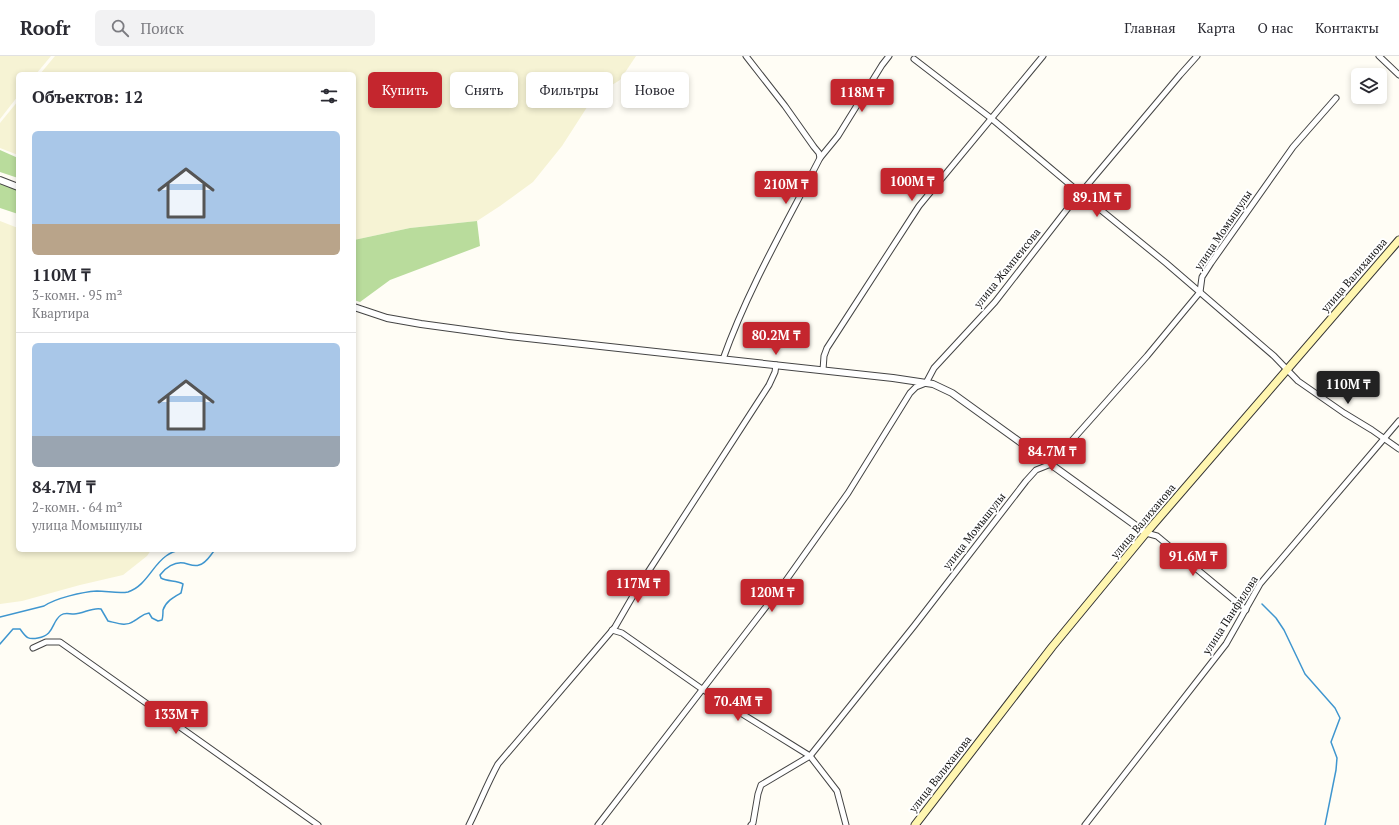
<!DOCTYPE html>
<html lang="ru">
<head>
<meta charset="utf-8">
<style>
  body { margin:0; font-family:"PT Serif",serif; background:#f2f2f3; color:#2b2b33; height:100vh; display:flex; flex-direction:column; font-size:15px; white-space:nowrap }
  * { box-sizing:border-box; margin:0 }
  p { font-size:13px; color:#7c7c81 }
  .icon { flex:none; width:22px; height:22px; fill:none; stroke:currentColor; stroke-width:2; stroke-linecap:round; stroke-linejoin:round }
  .map { position:relative; flex:1; overflow:hidden }
  .drawer { position:absolute; left:16px; top:16px; width:340px; height:480px; display:flex; flex-direction:column; background:#fff; border-radius:6px; box-shadow:0 2px 6px #0003 }
  .drawer>* { flex:none }
  .top-card { position:absolute; left:368px; top:16px; width:380px; height:36px; display:flex; gap:8px }
  .buttons { position:absolute; left:1351px; top:12px; display:grid; gap:8px }
  .buttons a { display:grid; place-items:center; width:36px; height:36px; border-radius:6px; background:#fff; box-shadow:0 2px 6px #0003; font-size:20px }
  .price { position:absolute; translate:-50% -34px; padding:0 9px; border-radius:4px; background:#c4262e; color:#fff; font-size:13px; line-height:26px; filter:drop-shadow(0 1px 2px #0008) }
  .price::after { content:''; position:absolute; left:50%; top:24px; width:12px; height:9px; margin-left:-6px; background:inherit; clip-path:polygon(0 0,100% 0,50% 100%) }
  .price.active { background:#222; color:#fff }
  ul { padding:0; list-style:none }
  li { display:grid; align-content:center; gap:8px; height:212px; padding:0 16px }
  li+li { border-top:1px solid #e1e1e2 }
  li span { display:grid; place-items:center; height:124px; border-radius:6px; color:#555 }
  li>.icon { margin-inline-start:auto }
  span .icon { width:72px; height:72px; fill:#fffc; stroke-width:1 }
  li b { font-size:17px }
  h2 { display:flex; justify-content:space-between; align-items:center; height:48px; padding:0 16px; font-size:17px }
  .tag { padding:0 14px; border-radius:6px; background:#fff; box-shadow:0 2px 6px #0003; font-size:14px; line-height:36px }
  .tag.active { background:#c4262e; color:#fff }
  header { display:flex; align-items:center; gap:24px; box-sizing:border-box; height:56px; padding:0 20px; background:#fff; border-bottom:1px solid #e1e1e2 }
  header strong { font-size:19px }
  nav { display:flex; gap:22px; margin-inline-start:auto; font-size:14px }
  .search { width:280px; height:36px; background:#f2f2f3; display:flex; align-items:center; gap:10px; box-sizing:border-box; padding:0 14px; border-radius:6px; color:#7c7c81; font-size:15px }
  .map>svg:first-child { display:block }
  .farmland { fill:#f6f3d4 }
  .forest { fill:#b9dc9c }
  .lines { fill:none; stroke-linecap:round; stroke-linejoin:round }
  .stream { stroke:#3f96cf; stroke-width:1.5 }
  .minor-casing { stroke:#444; stroke-width:7 }
  .tertiary-casing { stroke:#444; stroke-width:8 }
  .secondary-casing { stroke:#333; stroke-width:9 }
  .minor { stroke:#fff; stroke-width:5 }
  .tertiary { stroke:#fff; stroke-width:6 }
  .secondary { stroke:#fff6b0; stroke-width:7 }
  .labels { text-anchor:middle; stroke-width:4; stroke-linejoin:round; paint-order:stroke }
  .street-label { font-size:11px; fill:#111; stroke:#fff }
</style>
</head>
<body>
<header>
<strong>Roofr</strong>
<div class="search"><svg class="icon" aria-label="search" viewBox="0 0 24 24"><circle cx="10" cy="10" r="6"/><path d="M15 15l6 6"/></svg>Поиск</div>
<nav><a>Главная</a><a>Карта</a><a>О нас</a><a>Контакты</a></nav>
</header>
<div class="map">
<svg width="1399" height="769" viewBox="0 0 1399 769">
  <rect width="100%" height="100%" fill="#fffdf5"/>
  <g class="farmland">
    <polygon points="0,0 51,0 36,18 18,18 18,40 0,63"/>
    <polygon points="55,0 636,0 620,24 607,32 591,45 562,90 533,126 500,150 477,165 410,172 354,184 354,18 40,18"/>
    <polygon points="18,45 18,99 0,92 0,67"/>
    <polygon points="0,165 18,172 18,494 151,494 147,500 123,519 80,529 22,545 0,548"/>
  </g>
  <g class="forest">
    <polygon points="0,94 18,102 18,122 0,116"/>
    <polygon points="0,125 18,132 18,158 0,152"/>
    <polygon points="477,165 480,190 390,224 360,246 354,244 354,184 410,172"/>
  </g>
  <g class="lines">
    <g class="stream">
      <polyline points="1262,548 1276,562 1284,574 1305,618 1335,652 1340,662 1331,686 1337,702 1336,714 1325,769"/>
      <path d="M0,561l44,-11c12,-8 38,-14 53,-15 10,0 22,3 31,1 18,-6 24,-26 38,-36 4,-3 9,-5 14,-6"/>
      <path d="M0,588l13,-15h7c6,8 7,11 18,9 17,-3 13,-16 23,-23 4,-3 8,-1 13,-1 9,0 18,-7 27,-5l7,12c9,2 18,6 26,0 6,-3 8,-7 15,-8l3,5 6,3 4,-1c1,-3 1,-7 1,-10 3,-9 11,-13 18,-17l2,-9c-7,-4 -15,-2 -22,-6l-1,-3c5,-7 15,-14 24,-12 5,1 10,4 15,2 8,-2 11,-10 16,-15"/>
    </g>
    <defs>
      <g id="minor">
        <polyline points="1379,0 1399,19"/>
        <polyline points="914,3 992,63 1080,137 1166,207 1274,300 1298,325 1344,357 1372,374 1399,393"/>
        <polyline points="820,102 838,80 882,9 889,0"/>
        <path d="M723,303c25,-70 63,-135 97,-201l-1,-5 -5,-6 -29,-41 -39,-50"/>
        <polyline points="823,314 824,300 827,292 919,150 1043,0"/>
        <polyline points="1146,477 1157,480 1246,554"/>
        <polyline points="612,574 622,577 702,633 810,700 837,735 846,769"/>
        <polyline points="33,592 46,586 60,586 318,769"/>
        <path d="M469,769c10,-20 18,-41 29,-61l117,-137 22,-38 132,-204 6,-13 1,-7"/>
        <polyline points="598,769 782,530 848,437 910,337 916,331 926,327 934,312 995,246 1068,152 1180,19 1197,0"/>
        <polyline points="751,769 753,767 758,738 761,729 810,700 914,570 1026,425 1036,414 1051,408 1147,300 1200,236 1202,221 1211,207 1293,91 1336,42"/>
        <polyline points="1085,769 1226,588 1260,528 1399,365"/>
      </g>
      <g id="tertiary">
        <polyline points="0,124 18,131"/>
        <polyline points="354,251 387,262 421,268 509,280 893,322 933,328 952,337 1146,477"/>
      </g>
      <polyline id="secondary" points="915,769 1052,591 1146,477 1399,184"/>
    </defs>
    <use href="#minor" class="minor-casing"/>
    <use href="#tertiary" class="tertiary-casing"/>
    <use href="#secondary" class="secondary-casing"/>
    <use href="#minor" class="minor"/>
    <use href="#tertiary" class="tertiary"/>
    <use href="#secondary" class="secondary"/>
  </g>
  <g class="labels">
    <g class="street-label">
      <text transform="translate(1223 174) rotate(-56)" y="4">улица Момышулы</text>
      <text transform="translate(1007 212) rotate(-51)" y="4">улица Жампеисова</text>
      <text transform="translate(1354 219) rotate(-49)" y="4">улица Валиханова</text>
      <text transform="translate(1143 465) rotate(-50)" y="4">улица Валиханова</text>
      <text transform="translate(974 475) rotate(-52)" y="4">улица Момышулы</text>
      <text transform="translate(1230 559) rotate(-57)" y="4">улица Панфилова</text>
      <text transform="translate(940 718) rotate(-52)" y="4">улица Валиханова</text>
    </g>
  </g>
</svg>
<div class="buttons">
<a><svg class="icon" aria-label="layers" viewBox="0 0 24 24"><path d="M12 4l9 5-9 5-9-5zM3 14l9 5 9-5"/></svg></a>
</div>
<b class="price" style="left:862px;top:57px">118M ₸</b>
<b class="price" style="left:912px;top:146px">100M ₸</b>
<b class="price" style="left:786px;top:149px">210M ₸</b>
<b class="price" style="left:1097px;top:162px">89.1M ₸</b>
<b class="price" style="left:776px;top:300px">80.2M ₸</b>
<b class="price active" style="left:1348px;top:349px">110M ₸</b>
<b class="price" style="left:1052px;top:416px">84.7M ₸</b>
<b class="price" style="left:1193px;top:521px">91.6M ₸</b>
<b class="price" style="left:638px;top:548px">117M ₸</b>
<b class="price" style="left:772px;top:557px">120M ₸</b>
<b class="price" style="left:738px;top:666px">70.4M ₸</b>
<b class="price" style="left:176px;top:679px">133M ₸</b>
<div class="top-card">
<a class="tag active">Купить</a>
<a class="tag">Снять</a>
<a class="tag">Фильтры</a>
<a class="tag">Новое</a>
</div>
<section class="drawer">
<h2>Объектов: 12<svg class="icon" aria-label="filters" viewBox="0 0 24 24"><path d="M4 7h16M4 17h16"/><circle cx="9" cy="7" r="2"/><circle cx="15" cy="17" r="2"/></svg></h2>
<ul>
<li><span style="background:linear-gradient(#a9c7e8 75%,#b9a48a 0)"><svg class="icon" aria-label="home" viewBox="0 0 24 24"><path d="M3 11l9-7 9 7M6 9v11h12V9"/></svg></span><div><b>110M ₸</b><p>3-комн. · 95 m²</p><p>Квартира</p></div></li>
<li><span style="background:linear-gradient(#a9c7e8 75%,#9aa5b1 0)"><svg class="icon" aria-label="home" viewBox="0 0 24 24"><path d="M3 11l9-7 9 7M6 9v11h12V9"/></svg></span><div><b>84.7M ₸</b><p>2-комн. · 64 m²</p><p>улица Момышулы</p></div></li>
</ul>
</section>
</div>
</body>
</html>
